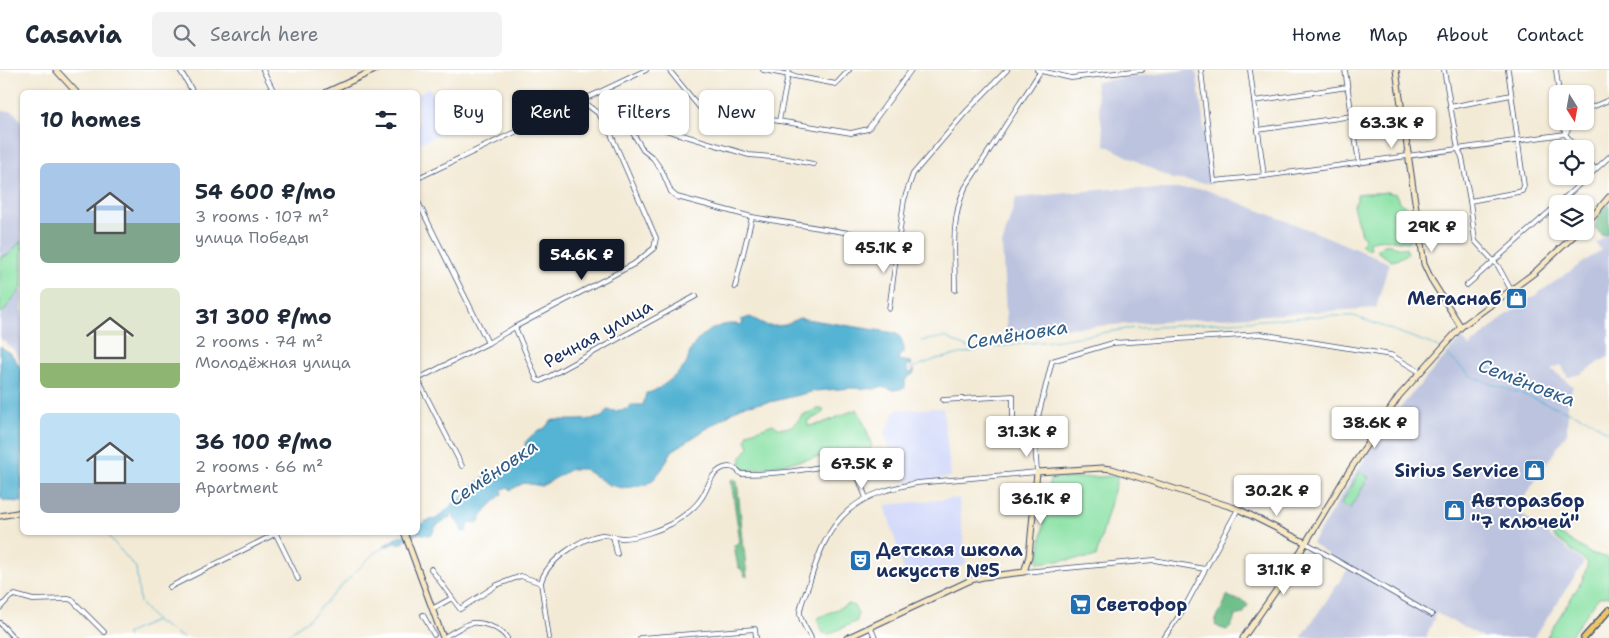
<!DOCTYPE html>
<html lang="en">
<head>
<meta charset="utf-8">
<style>
  body { margin:0; font-family:"Shantell Sans",sans-serif; background:#f2f2f3; color:#1f2937; height:100vh; display:flex; flex-direction:column; font-size:19px; white-space:nowrap }
  * { box-sizing:border-box; margin:0 }
  p { font-size:16px; color:#747a83 }
  .icon { flex:none; width:28px; height:28px; fill:none; stroke:currentColor; stroke-width:2; stroke-linecap:round; stroke-linejoin:round }
  .map { position:relative; flex:1; overflow:hidden }
  .drawer { position:absolute; left:20px; top:20px; width:400px; height:445px; display:flex; flex-direction:column; background:#fff; border-radius:8px; box-shadow:0 1px 4px #0004 }
  .drawer>* { flex:none }
  .top-card { position:absolute; left:435px; top:20px; width:475px; height:45px; display:flex; gap:10px }
  .needle { width:32px; rotate:169deg }
  .buttons { position:absolute; left:1549px; top:15px; display:grid; gap:10px }
  .buttons a { display:grid; place-items:center; width:45px; height:45px; border-radius:8px; background:#fff; box-shadow:0 1px 4px #0004; font-size:25px }
  .price { position:absolute; translate:-50% -42px; padding:0 11px; border-radius:5px; background:#fff; color:#222; font-size:16px; line-height:32px; filter:drop-shadow(0 1px 2px #0008) }
  .price::after { content:''; position:absolute; left:50%; top:30px; width:15px; height:11px; margin-left:-8px; background:inherit; clip-path:polygon(0 0,100% 0,50% 100%) }
  .price.current { background:#111827; color:#fff }
  ul { padding:0; list-style:none }
  li { display:flex; align-items:center; gap:15px; height:125px; padding:0 20px }
  li span { display:grid; place-items:center; flex:none; width:140px; height:100px; border-radius:8px; color:#555 }
  li>.icon { margin-inline-start:auto }
  span .icon { width:60px; height:60px; fill:#fffc; stroke-width:1 }
  li b { font-size:21px }
  h2 { display:flex; justify-content:space-between; align-items:center; height:60px; padding:0 20px; font-size:21px }
  .tag { padding:0 18px; border-radius:8px; background:#fff; box-shadow:0 1px 4px #0004; font-size:18px; line-height:45px }
  .tag.current { background:#111827; color:#fff }
  header { display:flex; align-items:center; gap:30px; box-sizing:border-box; height:70px; padding:0 25px; background:#fff; border-bottom:1px solid #e0e1e3 }
  header strong { font-size:24px }
  nav { display:flex; gap:28px; margin-inline-start:auto; font-size:18px }
  .search { width:350px; height:45px; background:#f2f2f3; display:flex; align-items:center; gap:12px; box-sizing:border-box; padding:0 18px; border-radius:8px; color:#747a83; font-size:19px }
  .map>svg:first-child { display:block }
  .built { fill:#d2d9f9 }
  .industrial { fill:#bcc3de }
  .green { fill:#89e1a4; stroke:#528881 }
  .forest { fill:#6ebf8a; stroke:#447774 }
  .water { fill:#54b3d3; stroke:#387198 }
  .lines { fill:none; stroke-linecap:round; stroke-linejoin:round }
  .stream { stroke:#54b3d3; stroke-width:1 }
  .street-casing { stroke:#3b4b70; stroke-width:5.5 }
  .secondary-casing { stroke:#3b4b70; stroke-width:7 }
  .primary-casing { stroke:#3b4b70; stroke-width:8 }
  .street { stroke:#fff; stroke-width:4 }
  .secondary { stroke:#f8e8c3; stroke-width:5 }
  .primary { stroke:#edc569; stroke-width:5.5 }
  .labels { text-anchor:middle; stroke-width:4; stroke-linejoin:round; paint-order:stroke }
  .poi-label { font-size:18px; font-weight:bold; fill:#1b2f5e; stroke:#fff; text-anchor:start }
  .street-label { font-size:18px; fill:#1b2f5e; stroke:#fff }
  .water-label { font-size:19px; font-style:italic; fill:#2f5d87; stroke:#fff }
</style>
</head>
<body>
<header>
<strong>Casavia</strong>
<div class="search"><svg class="icon" aria-label="search" viewBox="0 0 24 24"><circle cx="10" cy="10" r="6"/><path d="M15 15l6 6"/></svg>Search here</div>
<nav><a>Home</a><a>Map</a><a>About</a><a>Contact</a></nav>
</header>
<div class="map">
<svg width="1609" height="568" viewBox="0 0 1609 568">
  <rect width="100%" height="100%" fill="#fff"/>
  <filter id="ink" filterUnits="userSpaceOnUse"><feTurbulence type="fractalNoise" baseFrequency=".02" numOctaves="2"/><feDisplacementMap in="SourceGraphic" scale="10" xChannelSelector="R" yChannelSelector="G"/><feConvolveMatrix kernelMatrix="1 2 1 2 8 2 1 2 1" color-interpolation-filters="sRGB"/></filter>
  <filter id="wash" filterUnits="userSpaceOnUse"><feTurbulence type="fractalNoise" baseFrequency=".0096" numOctaves="4" result="noise"/><feDisplacementMap in="SourceGraphic" scale="20" xChannelSelector="R" yChannelSelector="G"/><feGaussianBlur stdDeviation="1.12" result="paint"/><feColorMatrix in="noise" values="0 0 0 0 0 0 0 0 0 0 0 0 0 0 0 0 0 1.4 0 .05"/><feComposite in="paint" operator="in"/></filter>
  <g filter="url(#wash)">
    <rect width="100%" height="100%" fill="#f3ead5"/>
    <g class="built">
      <polygon points="430,18 450,59 418,74 418,24"/>
      <polygon points="943,338 951,407 904,412 884,364 896,340"/>
      <polygon points="959,428 966,494 908,515 885,435"/>
    </g>
    <g class="industrial">
      <polygon points="1187,0 1196,0 1212,114 1172,109 1105,75 1095,12"/>
      <polygon points="0,41 13,41 22,52 22,170 8,186 0,187"/>
      <polygon points="1109,119 1204,119 1320,164 1389,193 1376,238 1007,262 1002,175 1016,128"/>
      <polygon points="1609,163 1609,286 1581,304 1568,307 1561,295 1551,299 1573,316 1568,331 1567,363 1516,440 1584,492 1534,568 1485,568 1436,543 1426,568 1301,568 1348,499 1312,473 1391,348 1462,267 1469,277 1505,246 1601,180 1596,174"/>
      <polygon points="22,218 22,293 14,280 0,268 0,246"/>
    </g>
    <g class="green">
      <path d="M1387,122l9,2 3,8 7,4c4,10 10,27 3,36 -13,-1 -28,-5 -40,0l2,6 -5,1 -5,-4 4,-7 -4,-4 -8,-28 4,-6v-6c11,-2 19,0 30,-2z"/>
      <polygon points="22,170 22,218 2,243 0,243 0,187 8,185"/>
      <path d="M1384,175c9,-1 14,3 22,3l2,6c-7,2 -9,6 -16,7l-13,-8 -2,-3z"/>
      <path d="M818,339h6l-2,5 -15,7 1,5 12,-2 37,-15c7,11 10,24 15,37l-4,6 -10,3 -13,-3 -99,19 -6,-3 1,-11 8,-10 -3,-7 2,-7 25,-9 5,4c11,1 18,-3 24,-13z"/>
      <polygon points="1360,402 1369,407 1350,439 1341,434"/>
      <polygon points="1118,406 1096,487 1038,493 1050,409"/>
      <polygon points="1553,462 1565,467 1590,483 1609,488 1609,526 1599,527 1569,568 1546,568 1583,509 1588,493 1553,466"/>
      <polygon points="848,534 854,536 858,544 857,551 829,564 823,563 818,551 818,548"/>
    </g>
    <g class="forest">
      <polygon points="1609,134 1609,163 1604,166 1601,165 1595,157 1602,139"/>
      <polygon points="733,409 737,411 747,507 745,506 742,500 738,497 734,476 740,472 731,410"/>
      <path d="M1227,525c7,6 15,3 21,10l-5,9 -8,2 -4,11 -4,3 -7,-2 -5,-3c1,-11 10,-19 12,-30z"/>
    </g>
    <g class="water">
      <path d="M750,247l18,9h8l9,-1 14,-7 96,15c6,2 10,14 9,20l-5,3 -1,4 13,2 1,3h-4l-2,3 1,3 4,2 3,-4v4l-9,7v8l-11,2 -14,-3 -6,2 -22,-1 -37,3 -40,10 -33,5 -70,45 -10,18 -8,10 -8,6 -23,3 -14,-3 -25,-16h-13l-29,17 -18,-3 -14,7 -2,-2 -6,1v5l-16,16 -9,14 -3,-2 -4,1 -4,9h-4l-2,-6 -6,-8v-4l-2,-1 -2,4 -14,9 -4,8 -4,1 -10,-2 -14,7v3h-10l-10,5 -1,-2 18,-11 1,1 9,-3 7,-1v-4l7,-7 11,-2 5,-4 15,-14 11,-7 9,-11 9,-6 12,-2 10,-4 19,-21 -1,-7c6,-8 10,-10 18,-14 4,-2 6,-9 12,-9 8,0 42,1 48,-4 2,-2 2,-4 4,-6l7,1 13,-2 4,-4h12l3,-12c10,0 31,-18 38,-26 4,-4 4,-10 6,-15 8,-19 32,-32 51,-27l2,-3 -2,-2z"/>
      <polygon points="0,276 12,285 22,300 22,432 5,431 0,428"/>
    </g>
    <g class="lines">
      <g class="stream">
        <polyline points="921,271 945,267 974,281"/>
        <polyline points="1442,280 1472,307 1519,323 1590,350 1609,363"/>
        <polyline points="906,300 937,289 994,277 1059,270 1126,259 1322,246 1354,246 1439,277"/>
        <polyline points="105,462 136,498 140,533 156,551 183,568"/>
        <polyline points="128,568 126,564 155,551"/>
        <polyline points="283,568 310,548 374,483 384,477"/>
      </g>
    </g>
  </g>
  <g filter="url(#ink)">
    <g class="lines">
      <defs>
        <g id="street">
          <polyline points="180,0 193,22"/>
          <polyline points="263,0 274,22"/>
          <polyline points="669,0 700,38 851,63 868,59 911,0"/>
          <polyline points="763,0 836,14 849,0"/>
          <polyline points="1037,0 1071,8 1142,0"/>
          <polyline points="1201,0 1214,111 1264,106 1565,64 1574,51"/>
          <polyline points="1250,0 1264,106"/>
          <polyline points="1345,0 1359,93"/>
          <polyline points="1444,0 1458,79 1462,87 1470,131 1475,171 1498,196 1511,220"/>
          <polyline points="1556,0 1559,24"/>
          <polyline points="1254,31 1348,17"/>
          <polyline points="1450,37 1511,25"/>
          <polyline points="1585,40 1609,30"/>
          <polyline points="779,51 789,0"/>
          <polyline points="1564,51 1565,64 1578,79"/>
          <polyline points="628,55 643,80 653,88 662,101 671,122 677,127 752,147 898,171"/>
          <polyline points="1258,60 1352,46"/>
          <polyline points="610,62 639,52 749,85 783,88 813,94"/>
          <polyline points="1585,87 1595,99"/>
          <polyline points="418,108 646,0"/>
          <polyline points="1470,131 1518,122 1522,121 1524,116 1508,0"/>
          <polyline points="418,132 488,273"/>
          <polyline points="1558,134 1609,87"/>
          <polyline points="1467,215 1558,134"/>
          <polyline points="735,217 752,147"/>
          <path d="M955,220c0,-34 -5,-70 10,-102l75,-116"/>
          <polyline points="889,239 904,130 913,104 965,43 1007,0"/>
          <polyline points="515,257 537,310 541,311 696,226"/>
          <polyline points="418,309 488,273 515,257 634,194 654,178 656,168 610,62 599,44 581,30"/>
          <polyline points="418,310 462,396"/>
          <polyline points="943,330 1013,326 1013,360 1032,366 1035,372"/>
          <polyline points="275,462 298,509"/>
          <polyline points="613,466 617,484"/>
          <polyline points="1306,473 1432,545"/>
          <polyline points="431,499 460,539 497,515 521,506 541,513"/>
          <polyline points="1024,502 1154,490 1205,499"/>
          <polyline points="170,517 275,464"/>
          <polyline points="0,538 10,527 15,525 33,530 68,529 72,530 104,562"/>
          <polyline points="432,539 452,528"/>
          <polyline points="423,545 434,565"/>
          <polyline points="0,553 14,568"/>
          <polyline points="871,558 875,568"/>
          <path d="M443,568c8,-5 16,-10 25,-14 12,-4 32,4 39,14"/>
          <path d="M549,568l-8,-55c4,-21 40,-45 60,-48 8,-1 15,3 22,3 14,0 36,-8 48,-14 10,-6 22,-14 29,-24 6,-7 8,-17 13,-24 8,-10 20,-13 28,-2 20,0 40,-1 60,-4 17,-2 34,-7 52,-7l13,35"/>
          <polyline points="640,568 755,559 756,568"/>
          <path d="M811,568c-3,-7 -11,-17 -11,-25 0,-8 5,-18 8,-26 9,-28 18,-58 41,-77 20,-17 43,-22 68,-27l120,-11 -2,-29 2,-22 15,-60 61,-18 148,-9 130,21 29,17"/>
          <polyline points="1164,568 1183,540 1238,439"/>
        </g>
        <g id="secondary">
          <polyline points="56,0 76,22"/>
          <polyline points="1396,0 1424,194 1431,209 1461,257"/>
          <polyline points="327,22 375,0"/>
          <polyline points="1585,155 1609,127"/>
          <polyline points="0,446 22,442"/>
          <polyline points="404,462 443,568"/>
          <polyline points="847,568 971,510 983,507 1024,502 1029,486 1037,402 1102,398 1112,399 1238,439 1306,473"/>
          <polyline points="1243,568 1282,512 1346,406 1399,326 1461,257 1534,203 1579,161"/>
        </g>
        <polyline id="primary" points="1584,568 1609,540"/>
      </defs>
      <use href="#street" class="street-casing"/>
      <use href="#secondary" class="secondary-casing"/>
      <use href="#primary" class="primary-casing"/>
      <use href="#street" class="street"/>
      <use href="#secondary" class="secondary"/>
      <use href="#primary" class="primary"/>
    </g>
  </g>
  <defs>
    <symbol id="shop-square" viewBox="-11 -11 22 22"><rect x="-9" y="-9" width="18" height="18" rx="4" fill="#1f6fb2" stroke="#fff"/><path d="M-5-2.5h2.3a2.7 3.5 0 0 1 5.4 0H5L5.5 6h-11ZM-1.5-2.5h3a1.5 2.3 0 0 0-3 0Z" fill="#fff"/></symbol>
    <symbol id="theatre-square" viewBox="-11 -11 22 22"><rect x="-9" y="-9" width="18" height="18" rx="4" fill="#1f6fb2" stroke="#fff"/><path d="M-5-5.5Q0-4 5-5.5V0Q5 5 0 6Q-5 5-5 0ZM-3.3-2.5H-1v1.5H-3.3ZM1-2.5H3.3v1.5H1ZM-2.8 1Q0 5.5 2.8 1Z" fill="#fff"/></symbol>
    <symbol id="supermarket-square" viewBox="-11 -11 22 22"><rect x="-9" y="-9" width="18" height="18" rx="4" fill="#1f6fb2" stroke="#fff"/><path d="M-6-5.5h2.5l.6 2H6L4.5 2H-2.5L-4.4-4H-6ZM-1.5 3.2a1.3 1.3 0 1 0 .1 0ZM3 3.2a1.3 1.3 0 1 0 .1 0Z" fill="#fff"/></symbol>
  </defs>
  <g fill-rule="evenodd">
    <use href="#shop-square" x="1504" y="216" width="25" height="25"/>
    <use href="#shop-square" x="1522" y="388" width="25" height="25"/>
    <use href="#shop-square" x="1442" y="428" width="25" height="25"/>
    <use href="#theatre-square" x="848" y="478" width="25" height="25"/>
    <use href="#supermarket-square" x="1068" y="522" width="25" height="25"/>
  </g>
  <g class="labels">
    <g class="poi-label">
      <text x="1501" y="235" text-anchor="end">Мегаснаб</text>
      <text x="1519" y="407" text-anchor="end">Sirius Service</text>
      <text x="1471" y="437">Авторазбор<tspan x="1471" dy="21">"7 ключей"</tspan></text>
      <text x="876" y="486">Детская школа<tspan x="876" dy="21">искусств №5</tspan></text>
      <text x="1096" y="541">Светофор</text>
    </g>
    <g class="street-label">
      <text transform="translate(598 264) rotate(-29)" y="6">Речная улица</text>
    </g>
    <g class="water-label">
      <text transform="translate(1017 264) rotate(-9)" y="7">Семёновка</text>
      <text transform="translate(1527 312) rotate(21)" y="7">Семёновка</text>
      <text transform="translate(493 402) rotate(-34)" y="7">Семёновка</text>
    </g>
  </g>
</svg>
<div class="buttons">
<a><svg class="needle" viewBox="-14 -14 28 28"><path d="M0-13l5 13h-10z" fill="#e53935"/><path d="M0 13l5-13h-10z" fill="#747a83"/></svg></a>
<a><svg class="icon" aria-label="locate" viewBox="0 0 24 24"><circle cx="12" cy="12" r="6"/><path d="M12 2v4M12 18v4M2 12h4M18 12h4"/></svg></a>
<a><svg class="icon" aria-label="layers" viewBox="0 0 24 24"><path d="M12 4l9 5-9 5-9-5zM3 14l9 5 9-5"/></svg></a>
</div>
<b class="price" style="left:1392px;top:79px">63.3K ₽</b>
<b class="price" style="left:1432px;top:183px">29K ₽</b>
<b class="price" style="left:884px;top:204px">45.1K ₽</b>
<b class="price current" style="left:582px;top:211px">54.6K ₽</b>
<b class="price" style="left:1375px;top:379px">38.6K ₽</b>
<b class="price" style="left:1027px;top:388px">31.3K ₽</b>
<b class="price" style="left:862px;top:420px">67.5K ₽</b>
<b class="price" style="left:1277px;top:447px">30.2K ₽</b>
<b class="price" style="left:1041px;top:455px">36.1K ₽</b>
<b class="price" style="left:1284px;top:526px">31.1K ₽</b>
<div class="top-card">
<a class="tag">Buy</a>
<a class="tag current">Rent</a>
<a class="tag">Filters</a>
<a class="tag">New</a>
</div>
<section class="drawer">
<h2>10 homes<svg class="icon" aria-label="filters" viewBox="0 0 24 24"><path d="M4 7h16M4 17h16"/><circle cx="9" cy="7" r="2"/><circle cx="15" cy="17" r="2"/></svg></h2>
<ul>
<li><span style="background:linear-gradient(#a9c7e8 60%,#7fa58c 0)"><svg class="icon" aria-label="home" viewBox="0 0 24 24"><path d="M3 11l9-7 9 7M6 9v11h12V9"/></svg></span><div><b>54 600 ₽/mo</b><p>3 rooms · 107 m²</p><p>улица Победы</p></div></li>
<li><span style="background:linear-gradient(#dfe7d0 75%,#8fb573 0)"><svg class="icon" aria-label="home" viewBox="0 0 24 24"><path d="M3 11l9-7 9 7M6 9v11h12V9"/></svg></span><div><b>31 300 ₽/mo</b><p>2 rooms · 74 m²</p><p>Молодёжная улица</p></div></li>
<li><span style="background:linear-gradient(#bfe0f5 70%,#9aa5b1 0)"><svg class="icon" aria-label="home" viewBox="0 0 24 24"><path d="M3 11l9-7 9 7M6 9v11h12V9"/></svg></span><div><b>36 100 ₽/mo</b><p>2 rooms · 66 m²</p><p>Apartment</p></div></li>
</ul>
</section>
</div>
</body>
</html>
